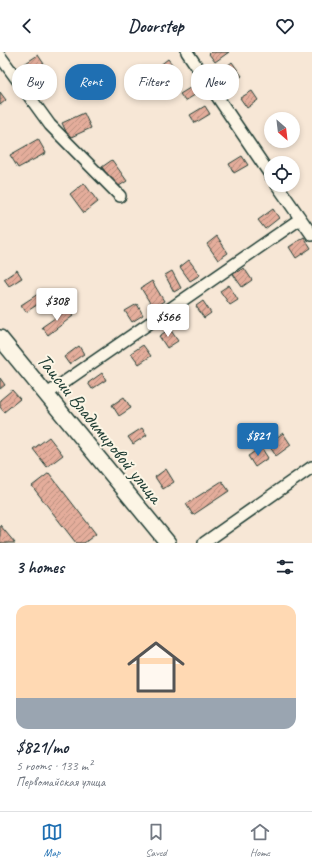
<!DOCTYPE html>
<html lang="en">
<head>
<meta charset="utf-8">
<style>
  body { margin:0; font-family:Caveat,sans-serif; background:#f2f2f3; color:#1f2937; height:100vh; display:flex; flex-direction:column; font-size:15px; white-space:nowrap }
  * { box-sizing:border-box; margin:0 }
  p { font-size:13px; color:#747a83 }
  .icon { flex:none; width:22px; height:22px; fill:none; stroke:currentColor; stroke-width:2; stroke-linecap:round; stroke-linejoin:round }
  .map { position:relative; height:491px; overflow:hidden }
  .sheet { display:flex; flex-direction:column; background:#fff; flex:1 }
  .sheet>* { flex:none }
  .banner { position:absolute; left:12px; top:12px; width:288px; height:36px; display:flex; gap:8px }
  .needle { width:26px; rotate:152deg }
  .buttons { position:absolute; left:264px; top:60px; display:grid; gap:8px }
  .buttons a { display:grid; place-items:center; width:36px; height:36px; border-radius:50%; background:#fff; box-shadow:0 2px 6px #0003; font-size:20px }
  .price { position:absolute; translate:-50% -34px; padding:0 9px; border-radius:4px; background:#fff; color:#222; font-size:13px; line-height:26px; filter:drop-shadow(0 1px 2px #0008) }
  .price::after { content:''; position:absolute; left:50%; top:24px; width:12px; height:9px; margin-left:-6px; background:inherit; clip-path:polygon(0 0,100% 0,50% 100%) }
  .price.current { background:#1f6fb2; color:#fff }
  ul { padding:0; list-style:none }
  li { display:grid; align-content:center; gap:8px; height:212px; padding:0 16px }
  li+li { border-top:1px solid #e0e1e3 }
  li span { display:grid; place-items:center; height:124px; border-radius:12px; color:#555 }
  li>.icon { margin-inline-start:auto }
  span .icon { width:72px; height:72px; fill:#fffc; stroke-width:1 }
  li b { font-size:17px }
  h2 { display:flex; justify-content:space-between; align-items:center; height:48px; padding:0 16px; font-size:17px }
  .chip { padding:0 14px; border-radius:16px; background:#fff; box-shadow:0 2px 6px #0003; font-size:14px; line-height:36px }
  .chip.current { background:#1f6fb2; color:#fff }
  header { display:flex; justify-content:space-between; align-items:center; height:52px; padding:0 16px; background:#fff; font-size:18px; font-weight:600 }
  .menu { display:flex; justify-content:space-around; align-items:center; height:56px; border-top:1px solid #e0e1e3; background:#fff; font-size:11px; color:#747a83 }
  .menu a { display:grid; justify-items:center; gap:2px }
  .menu .current { color:#1f6fb2 }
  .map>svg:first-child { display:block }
  .building { fill:url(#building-hatch); stroke:#1f3d34 }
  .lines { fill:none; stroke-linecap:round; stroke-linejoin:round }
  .street-casing { stroke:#1f3d34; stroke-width:14 }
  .secondary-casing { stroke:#1f3d34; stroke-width:18 }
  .street { stroke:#fcf5e5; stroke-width:11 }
  .secondary { stroke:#fcf5e5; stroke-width:15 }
  .labels { text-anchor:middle; stroke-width:4; stroke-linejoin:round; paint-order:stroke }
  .street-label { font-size:20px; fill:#1f3d34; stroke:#fcf5e5 }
</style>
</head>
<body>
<header><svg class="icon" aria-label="back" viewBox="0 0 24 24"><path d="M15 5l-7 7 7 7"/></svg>Doorstep<svg class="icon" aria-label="heart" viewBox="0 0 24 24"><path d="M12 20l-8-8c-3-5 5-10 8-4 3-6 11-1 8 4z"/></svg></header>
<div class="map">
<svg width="312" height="491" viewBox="0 0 312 491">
  <defs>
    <pattern id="building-hatch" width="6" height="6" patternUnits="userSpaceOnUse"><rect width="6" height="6" fill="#e4ad9b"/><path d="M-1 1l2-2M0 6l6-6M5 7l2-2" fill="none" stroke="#b88e7f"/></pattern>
  </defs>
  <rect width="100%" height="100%" fill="#f7e7d6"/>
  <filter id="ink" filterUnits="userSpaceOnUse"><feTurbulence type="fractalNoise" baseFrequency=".025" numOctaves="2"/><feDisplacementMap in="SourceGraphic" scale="8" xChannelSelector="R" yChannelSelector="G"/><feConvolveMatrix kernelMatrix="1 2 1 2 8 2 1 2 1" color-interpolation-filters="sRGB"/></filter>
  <g filter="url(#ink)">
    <g class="building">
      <polygon points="211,0 229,0 215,10 209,2"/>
      <polygon points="38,3 46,15 26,28 18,16"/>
      <polygon points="168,7 175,16 157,28 151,20"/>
      <polygon points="232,10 242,24 231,33 220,20"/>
      <polygon points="193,34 198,41 185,49 180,42"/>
      <polygon points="252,39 258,48 247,56 240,46"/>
      <polygon points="0,40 6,48 0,53"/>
      <polygon points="205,54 210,62 195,71 190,63"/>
      <polygon points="84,61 91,76 69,86 62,71"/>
      <polygon points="271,80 271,89 278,89 272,93 266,83"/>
      <polygon points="38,87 46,101 18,116 10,103"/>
      <polygon points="242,104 248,113 234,121 229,112"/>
      <polygon points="112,108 127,129 116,136 102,115"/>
      <polygon points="84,131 98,150 84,161 70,142"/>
      <polygon points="273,157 279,166 265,177 258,168"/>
      <polygon points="217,184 228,201 218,208 207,192"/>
      <polygon points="304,185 311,196 296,206 289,195"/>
      <polygon points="189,208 200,223 190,229 180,215"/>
      <polygon points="244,216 252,228 242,235 233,222"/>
      <polygon points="17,218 22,226 9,234 4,227"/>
      <polygon points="172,219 181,236 174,240 165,223"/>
      <polygon points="152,229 164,249 153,256 141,236"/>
      <polygon points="229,233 238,248 230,253 220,239"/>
      <polygon points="38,242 43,249 26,260 21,253"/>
      <polygon points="203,249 211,261 204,266 196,254"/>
      <polygon points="137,252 143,263 132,270 125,259"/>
      <polygon points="68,257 73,264 48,283 42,275"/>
      <polygon points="170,277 178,289 167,296 159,284"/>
      <polygon points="143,293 151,304 139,312 131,301"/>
      <polygon points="79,294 84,302 69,312 64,305"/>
      <polygon points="102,321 106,328 92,337 88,331"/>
      <polygon points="0,326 5,333 0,337"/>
      <polygon points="12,338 20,347 4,360 0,355 0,348"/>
      <polygon points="124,345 131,356 119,364 112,353"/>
      <polygon points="142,376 147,383 133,392 128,385"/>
      <polygon points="283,381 291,393 276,404 268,392"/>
      <polygon points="49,385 63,403 47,415 33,397"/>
      <polygon points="261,395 268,406 255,415 248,404"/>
      <polygon points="166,417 174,430 163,437 155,425"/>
      <polygon points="49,421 96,482 84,491 76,491 32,434"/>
      <polygon points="222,429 229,439 193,463 186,452"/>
      <polygon points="0,473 15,491 0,491"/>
    </g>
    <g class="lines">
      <defs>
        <g id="street">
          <polyline points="187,0 271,124"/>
          <polyline points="0,4 50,73 120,144"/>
          <polyline points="277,133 312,183"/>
          <polyline points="47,342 300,167"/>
          <polyline points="204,491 312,415"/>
        </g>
        <polyline id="secondary" points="0,286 168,491"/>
      </defs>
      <use href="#street" class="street-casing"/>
      <use href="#secondary" class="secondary-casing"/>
      <use href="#street" class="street"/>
      <use href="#secondary" class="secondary"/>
    </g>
  </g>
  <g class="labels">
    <g class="street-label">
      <text transform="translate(100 376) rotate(51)" y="7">Таисии Владимировой улица</text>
    </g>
  </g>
</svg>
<div class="buttons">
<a><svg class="needle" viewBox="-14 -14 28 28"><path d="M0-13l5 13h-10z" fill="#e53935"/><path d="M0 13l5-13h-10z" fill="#747a83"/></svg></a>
<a><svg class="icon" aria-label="locate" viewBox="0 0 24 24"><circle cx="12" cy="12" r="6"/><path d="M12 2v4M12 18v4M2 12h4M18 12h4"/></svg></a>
</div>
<b class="price" style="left:57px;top:270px">$308</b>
<b class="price" style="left:168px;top:286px">$566</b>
<b class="price current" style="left:258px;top:405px">$821</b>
<div class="banner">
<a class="chip">Buy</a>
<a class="chip current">Rent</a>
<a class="chip">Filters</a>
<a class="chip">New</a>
</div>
</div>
<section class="sheet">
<h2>3 homes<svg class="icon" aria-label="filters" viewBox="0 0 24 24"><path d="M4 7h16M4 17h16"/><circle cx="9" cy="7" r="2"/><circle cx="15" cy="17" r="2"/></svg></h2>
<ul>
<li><span style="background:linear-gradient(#ffd9b3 75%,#9aa5b1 0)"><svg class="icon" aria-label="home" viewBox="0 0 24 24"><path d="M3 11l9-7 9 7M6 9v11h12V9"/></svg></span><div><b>$821/mo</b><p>5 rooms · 133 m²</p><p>Первомайская улица</p></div></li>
</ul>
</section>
<nav class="menu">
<a class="current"><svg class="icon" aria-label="map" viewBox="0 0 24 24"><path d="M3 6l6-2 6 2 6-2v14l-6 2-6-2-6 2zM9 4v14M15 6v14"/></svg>Map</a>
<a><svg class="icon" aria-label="saved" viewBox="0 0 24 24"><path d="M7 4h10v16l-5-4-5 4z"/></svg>Saved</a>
<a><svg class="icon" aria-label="home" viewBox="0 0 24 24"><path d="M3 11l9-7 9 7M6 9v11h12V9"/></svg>Home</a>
</nav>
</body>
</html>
